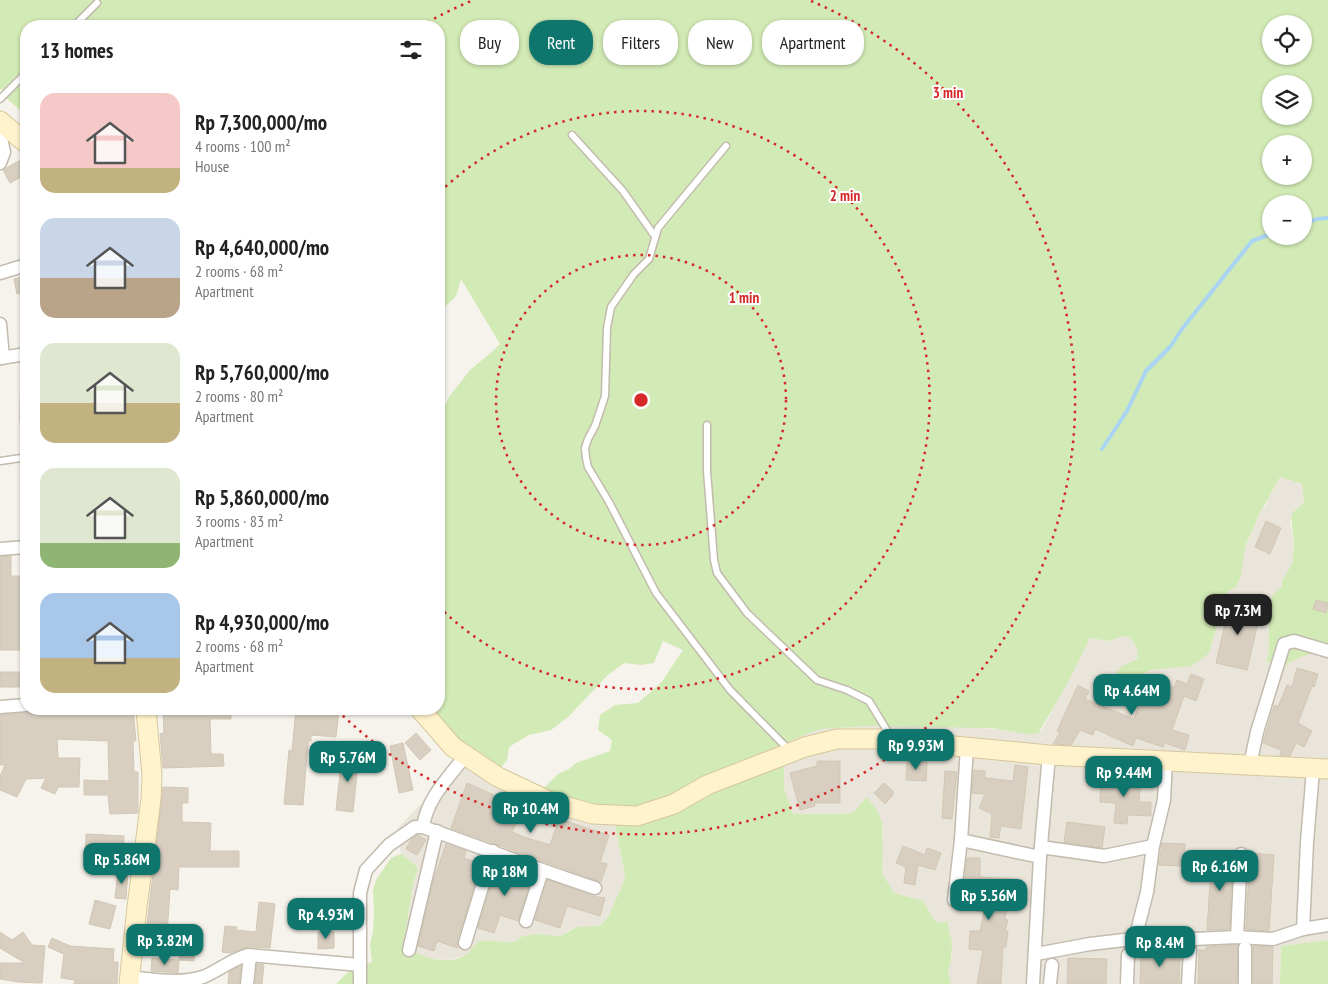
<!DOCTYPE html>
<html lang="en">
<head>
<meta charset="utf-8">
<style>
  body { margin:0; font-family:"PT Sans Narrow",sans-serif; background:#f2f2f2; color:#222; height:100vh; display:flex; flex-direction:column; font-size:19px; white-space:nowrap }
  * { box-sizing:border-box; margin:0 }
  p { font-size:16px; color:#767676 }
  .icon { flex:none; width:28px; height:28px; fill:none; stroke:currentColor; stroke-width:2; stroke-linecap:round; stroke-linejoin:round }
  .map { position:relative; flex:1; overflow:hidden }
  .panel { position:absolute; left:20px; top:20px; width:425px; height:695px; display:flex; flex-direction:column; background:#fff; border-radius:20px; box-shadow:0 1px 4px #0004 }
  .panel>* { flex:none }
  .hud { position:absolute; left:460px; top:20px; width:475px; height:45px; display:flex; gap:10px }
  .controls { position:absolute; left:1262px; top:15px; display:grid; gap:10px }
  .controls a { display:grid; place-items:center; width:50px; height:50px; border-radius:50%; background:#fff; box-shadow:0 1px 4px #0004; font-size:25px }
  .price { position:absolute; translate:-50% -42px; padding:0 11px; border-radius:10px; background:#0f766e; color:#fff; font-size:16px; line-height:32px; filter:drop-shadow(0 1px 2px #0008) }
  .price::after { content:''; position:absolute; left:50%; top:30px; width:15px; height:11px; margin-left:-8px; background:inherit; clip-path:polygon(0 0,100% 0,50% 100%) }
  .price.current { background:#222; color:#fff }
  ul { padding:0; list-style:none }
  li { display:flex; align-items:center; gap:15px; height:125px; padding:0 20px }
  li span { display:grid; place-items:center; flex:none; width:140px; height:100px; border-radius:15px; color:#555 }
  li>.icon { margin-inline-start:auto }
  span .icon { width:60px; height:60px; fill:#fffc; stroke-width:1 }
  li b { font-size:21px }
  h2 { display:flex; justify-content:space-between; align-items:center; height:60px; padding:0 20px; font-size:21px }
  .tag { padding:0 18px; border-radius:20px; background:#fff; box-shadow:0 1px 4px #0004; font-size:18px; line-height:45px }
  .tag.current { background:#0f766e; color:#fff }
  .map>svg:first-child { display:block }
  .residential { fill:#eae5da }
  .green { fill:#d2eab5; fill-rule:evenodd }
  .lines { fill:none; stroke-linecap:round; stroke-linejoin:round }
  .stream { stroke:#a9d4f2; stroke-width:4 }
  .building { fill:#d8cfc1; stroke:#d3c7b4 }
  .lane-casing { stroke:#c2bbae; stroke-width:9 }
  .street-casing { stroke:#c2bbae; stroke-width:15 }
  .secondary-casing { stroke:#d6c79b; stroke-width:21 }
  .lane { stroke:#fff; stroke-width:6 }
  .street { stroke:#fff; stroke-width:12 }
  .secondary { stroke:#fff3cd; stroke-width:19 }
  .ring { fill:none; stroke:#d62828; stroke-width:2.5; stroke-dasharray:2.5 5 }
  .centre { fill:#d62828; stroke:#fff; stroke-width:2.5 }
  .ring-label { font-size:15px; text-anchor:middle; font-weight:bold; fill:#d62828; stroke:#fff; stroke-width:4; stroke-linejoin:round; paint-order:stroke }
</style>
</head>
<body>
<div class="map">
<svg width="1328" height="984" viewBox="0 0 1328 984">
  <rect width="100%" height="100%" fill="#f6f3ec"/>
  <g class="residential">
    <polygon points="1280,477 1302,484 1304,504 1294,511 1290,521 1294,546 1292,564 1282,581 1282,587 1273,595 1268,605 1269,647 1267,662 1285,666 1294,659 1308,654 1319,652 1328,646 1328,940 1281,946 1280,984 951,984 948,971 952,954 946,921 941,923 935,921 923,901 894,893 882,873 883,828 878,812 867,798 854,812 844,814 793,814 784,788 783,743 820,729 834,728 871,726 974,727 1004,730 1027,734 1042,730 1090,638 1108,641 1124,636 1129,637 1137,648 1138,653 1137,659 1132,662 1126,663 1126,704 1146,672 1209,653 1227,592 1239,580 1245,547 1259,515 1266,505 1270,494"/>
    <polygon points="465,749 512,778 543,789 612,809 625,875 622,886 608,917 600,926 571,929 560,936 535,934 520,937 517,941 512,943 477,943 465,956 447,960 427,958 403,948 413,885 418,869 414,864 409,861 401,854 397,829 421,804"/>
  </g>
  <g class="green">
    <path d="M0,0h1328v646c-15,10 -28,8 -43,20l-18,-4 2,-15 -1,-42 5,-10 9,-8v-6l10,-17 2,-18 -3,-30 3,-5 10,-8 -2,-19 -22,-7 -21,38 -14,32 -4,28 -4,11 -10,6 -18,61 -17,13 -41,4 -5,2 -20,32 -12,-5 -7,-8 1,-6 14,-19 15,-7c2,-10 -2,-15 -8,-22l-5,-1 -16,5 -18,-3 -23,46 -29,50h-11l-36,-6 -120,-2 -51,3 -36,14v45l9,26h51l10,-2 13,-15 11,15 4,10 1,26 -1,25 12,20 29,8 12,20 6,2 6,-2 5,21 -1,18 -3,11 3,13h-615l12,-12 24,-10 -2,-18 3,-12 1,-22 -1,-20 3,-10 15,-22 10,-4c5,5 13,8 17,15l-5,16 -10,62c19,9 41,19 61,9 7,-3 10,-14 18,-15 11,-2 22,4 35,0l3,-4 15,-3 25,2 17,-9 23,-1 8,-9 14,-31 3,-11 -13,-66 -40,-7 -29,-13 15,-15 11,-5 7,-6 34,-12 2,-11 -14,-10 2,-15 15,-10 23,-2 23,-20 22,-33 -20,-9 -9,22 -13,2 -17,-2 -16,12 -40,42 -17,13 -22,5 -20,12 -2,13 -8,10 -34,-21 -34,-40h8v-101l5,-6v-40l-5,-17v-127l10,-21 21,-27 23,-19 7,-7 -39,-65 -5,17 -17,17v-287h-413v89l-18,-15 -8,-12zM1271,24h33v32h-33zM1271,84h33v32h-33zM1271,144h33v32h-33zM1271,204h33v32h-33z"/>
    <polygon points="1328,940 1328,984 1280,984 1281,946"/>
  </g>
  <g class="lines">
    <g class="stream">
      <polyline points="1304,224 1317,219 1328,218"/>
      <polyline points="1102,449 1127,411 1146,371 1170,347 1182,329 1252,241 1271,234"/>
    </g>
  </g>
  <g class="building">
    <polygon points="26,157 26,174 10,183 3,170"/>
    <polygon points="26,276 26,292 17,294 14,279"/>
    <polygon points="1266,521 1281,528 1270,554 1255,547"/>
    <polygon points="11,556 11,576 24,576 24,617 26,617 26,650 0,650 0,557"/>
    <polygon points="1316,600 1328,603 1326,613 1313,609"/>
    <polygon points="1230,602 1261,609 1247,670 1216,663"/>
    <polygon points="1297,668 1318,674 1314,687 1312,686 1298,723 1312,731 1304,747 1296,743 1290,756 1280,755 1281,750 1263,743 1272,712 1275,705 1278,707 1287,685 1292,687"/>
    <rect x="0" y="672" width="24" height="15"/>
    <polygon points="1191,674 1204,679 1196,701 1184,696 1172,730 1189,735 1185,750 1165,743 1163,747 1136,738 1133,746 1095,729 1093,735 1080,730 1071,745 1053,744 1060,733 1057,731 1078,685 1089,691 1085,699 1134,719 1150,678 1174,688 1177,680 1187,684"/>
    <polygon points="33,709 133,709 136,741 133,741 134,772 138,772 138,813 110,814 108,795 84,795 84,780 109,781 108,741 57,739 58,758 80,758 79,787 58,787 55,794 41,788 46,778 26,779 17,797 0,790 0,776 5,765 0,765 0,715 27,713"/>
    <polygon points="163,709 231,709 231,719 210,719 211,754 223,754 224,766 163,768 160,734 164,733"/>
    <polygon points="296,709 339,711 336,737 311,735 311,741 308,741 303,805 284,804 289,750 292,751"/>
    <polygon points="416,733 431,750 420,760 405,743"/>
    <polygon points="403,743 413,790 399,793 390,746"/>
    <polygon points="342,754 359,756 353,812 336,810"/>
    <polygon points="817,761 840,761 840,803 814,803 815,806 800,810 790,773 817,766"/>
    <polygon points="907,761 927,762 926,781 906,780"/>
    <polygon points="1015,765 1028,767 1021,829 1001,826 999,838 990,837 992,814 979,808 985,794 972,793 974,770 985,771 985,778 1013,781"/>
    <polygon points="945,771 957,772 952,819 942,818"/>
    <polygon points="1101,777 1141,780 1139,802 1151,802 1151,816 1128,815 1127,824 1114,823 1116,803 1100,802"/>
    <polygon points="467,783 523,808 512,832 524,837 550,845 559,819 609,835 600,862 607,864 601,882 451,828"/>
    <polygon points="884,783 893,791 893,795 885,804 874,793"/>
    <polygon points="163,787 188,788 188,803 182,803 182,822 211,823 210,851 239,851 239,867 179,867 178,890 170,889 167,934 146,933"/>
    <polygon points="1067,822 1105,827 1102,848 1064,842"/>
    <polygon points="86,834 124,836 123,867 85,865"/>
    <polygon points="418,835 426,840 417,855 406,849 411,840"/>
    <polygon points="1162,843 1185,844 1184,866 1159,865"/>
    <polygon points="446,844 466,851 464,858 481,864 457,941 458,948 437,941 434,951 418,946 434,879"/>
    <polygon points="903,846 925,855 927,848 941,853 935,870 918,865 915,885 904,883 906,867 896,863"/>
    <polygon points="1212,853 1233,855 1229,929 1207,930"/>
    <polygon points="1250,853 1274,855 1269,931 1246,929"/>
    <polygon points="967,858 980,858 980,877 1012,879 1011,893 1009,893 1005,919 1008,920 1005,931 1008,931 1006,947 1003,947 1001,984 977,984 983,950 969,949 970,931 980,931 984,912 976,911 980,886 964,886"/>
    <polygon points="498,863 532,875 518,921 500,915 494,933 478,928"/>
    <polygon points="118,870 128,871 126,899 115,898"/>
    <polygon points="548,880 592,896 605,898 600,916 567,906 560,928 535,920"/>
    <polygon points="322,899 347,900 346,913 321,912"/>
    <polygon points="95,900 116,906 110,929 89,924"/>
    <polygon points="259,902 275,904 270,948 248,947 230,953 222,952 225,926 237,927 236,930 256,932"/>
    <polygon points="0,932 12,940 23,932 32,945 45,946 42,983 19,982 0,979 0,963 25,963 0,948"/>
    <polygon points="318,932 334,932 334,948 318,949"/>
    <polygon points="180,936 195,937 194,961 179,960"/>
    <polygon points="52,938 70,946 114,949 113,962 118,962 117,984 74,984 75,980 61,978 64,954 48,947"/>
    <polygon points="1238,945 1237,984 1198,984 1199,950 1206,950 1206,947"/>
    <polygon points="1253,946 1273,947 1272,984 1253,984"/>
    <polygon points="1141,952 1180,953 1179,984 1140,984"/>
    <polygon points="152,958 179,960 178,973 151,971"/>
    <polygon points="1068,958 1107,959 1106,984 1067,984"/>
    <polygon points="257,964 264,965 262,984 255,984"/>
    <polygon points="241,966 239,984 228,984 229,972"/>
  </g>
  <g class="lines">
    <defs>
      <g id="lane">
        <polyline points="74,26 97,3"/>
        <polyline points="0,99 26,73"/>
        <polyline points="572,135 623,191 654,235"/>
        <polyline points="726,146 658,228 649,259 634,274 611,307 607,328 605,396 595,426 588,439 585,448 586,458 588,467 609,502 656,593 730,690 789,750"/>
        <polyline points="25,354 24,419 26,441"/>
        <polyline points="707,425 707,471 714,560 717,573 747,613 817,680 847,690 869,701 891,737"/>
        <polyline points="0,461 21,458"/>
      </g>
      <g id="street">
        <polyline points="0,134 4,152 0,163"/>
        <polyline points="0,273 26,265"/>
        <polyline points="0,324 3,358"/>
        <polyline points="0,358 26,354"/>
        <polyline points="0,549 26,547"/>
        <polyline points="0,707 26,705"/>
        <path d="M466,755c-17,22 -39,43 -43,72 57,20 114,42 172,61"/>
        <polyline points="1250,765 1257,732 1284,644 1294,641 1328,651"/>
        <polyline points="961,840 1040,857"/>
        <polyline points="1041,847 1104,856 1153,846"/>
        <polyline points="954,900 961,840 967,747"/>
        <polyline points="526,921 542,871"/>
        <polyline points="1303,929 1307,842 1313,770"/>
        <polyline points="1237,937 1241,854"/>
        <polyline points="1135,939 1147,892 1153,846 1164,800 1166,760"/>
        <polyline points="465,943 493,851"/>
        <polyline points="409,950 437,831"/>
        <polyline points="1036,954 1090,944 1141,938 1194,939 1237,937 1273,939 1303,929 1328,925"/>
        <path d="M130,977c23,3 50,7 73,0 15,-6 29,-18 45,-22l112,10"/>
        <polyline points="247,984 250,956"/>
        <polyline points="360,984 360,893 366,870 389,845 415,827 423,827"/>
        <polyline points="1033,984 1040,857 1049,755"/>
        <polyline points="1050,984 1052,965"/>
        <polyline points="1127,984 1128,955"/>
        <polyline points="1188,984 1190,950"/>
        <polyline points="1245,984 1245,948"/>
      </g>
      <g id="secondary">
        <polyline points="0,121 26,143"/>
        <polyline points="420,709 453,747 498,777 553,803 593,814 637,816 674,804 707,785 805,747 837,739 880,739 1049,755 1328,769"/>
        <polyline points="129,984 137,907 151,799 152,775 146,709"/>
      </g>
    </defs>
    <use href="#lane" class="lane-casing"/>
    <use href="#street" class="street-casing"/>
    <use href="#secondary" class="secondary-casing"/>
    <use href="#lane" class="lane"/>
    <use href="#street" class="street"/>
    <use href="#secondary" class="secondary"/>
  </g>
  <g class="ring">
    <circle cx="641" cy="400" r="145"/>
    <path d="M440 192A289 289 0 1 1 440 608"/>
    <path d="M421 26A434 434 0 0 1 471 1M811 1A434 434 0 1 1 337 710"/>
  </g>
  <circle cx="641" cy="400" r="8" class="centre"/>
  <g class="ring-label">
    <text x="948" y="98">3 min</text>
    <text x="845" y="201">2 min</text>
    <text x="744" y="303">1 min</text>
  </g>
</svg>
<div class="controls">
<a><svg class="icon" aria-label="locate" viewBox="0 0 24 24"><circle cx="12" cy="12" r="6"/><path d="M12 2v4M12 18v4M2 12h4M18 12h4"/></svg></a>
<a><svg class="icon" aria-label="layers" viewBox="0 0 24 24"><path d="M12 4l9 5-9 5-9-5zM3 14l9 5 9-5"/></svg></a>
<a>+</a>
<a>−</a>
</div>
<b class="price current" style="left:1238px;top:636px">Rp 7.3M</b>
<b class="price" style="left:1132px;top:716px">Rp 4.64M</b>
<b class="price" style="left:916px;top:771px">Rp 9.93M</b>
<b class="price" style="left:348px;top:783px">Rp 5.76M</b>
<b class="price" style="left:1124px;top:798px">Rp 9.44M</b>
<b class="price" style="left:531px;top:834px">Rp 10.4M</b>
<b class="price" style="left:122px;top:885px">Rp 5.86M</b>
<b class="price" style="left:1220px;top:892px">Rp 6.16M</b>
<b class="price" style="left:505px;top:897px">Rp 18M</b>
<b class="price" style="left:989px;top:921px">Rp 5.56M</b>
<b class="price" style="left:326px;top:940px">Rp 4.93M</b>
<b class="price" style="left:165px;top:966px">Rp 3.82M</b>
<b class="price" style="left:1160px;top:968px">Rp 8.4M</b>
<div class="hud">
<a class="tag">Buy</a>
<a class="tag current">Rent</a>
<a class="tag">Filters</a>
<a class="tag">New</a>
<a class="tag">Apartment</a>
</div>
<section class="panel">
<h2>13 homes<svg class="icon" aria-label="filters" viewBox="0 0 24 24"><path d="M4 7h16M4 17h16"/><circle cx="9" cy="7" r="2"/><circle cx="15" cy="17" r="2"/></svg></h2>
<ul>
<li><span style="background:linear-gradient(#f6c9c9 75%,#c2b280 0)"><svg class="icon" aria-label="home" viewBox="0 0 24 24"><path d="M3 11l9-7 9 7M6 9v11h12V9"/></svg></span><div><b>Rp 7,300,000/mo</b><p>4 rooms · 100 m²</p><p>House</p></div></li>
<li><span style="background:linear-gradient(#c9d6e8 60%,#b9a48a 0)"><svg class="icon" aria-label="home" viewBox="0 0 24 24"><path d="M3 11l9-7 9 7M6 9v11h12V9"/></svg></span><div><b>Rp 4,640,000/mo</b><p>2 rooms · 68 m²</p><p>Apartment</p></div></li>
<li><span style="background:linear-gradient(#dfe7d0 60%,#c2b280 0)"><svg class="icon" aria-label="home" viewBox="0 0 24 24"><path d="M3 11l9-7 9 7M6 9v11h12V9"/></svg></span><div><b>Rp 5,760,000/mo</b><p>2 rooms · 80 m²</p><p>Apartment</p></div></li>
<li><span style="background:linear-gradient(#dfe7d0 75%,#8fb573 0)"><svg class="icon" aria-label="home" viewBox="0 0 24 24"><path d="M3 11l9-7 9 7M6 9v11h12V9"/></svg></span><div><b>Rp 5,860,000/mo</b><p>3 rooms · 83 m²</p><p>Apartment</p></div></li>
<li><span style="background:linear-gradient(#a9c7e8 65%,#c2b280 0)"><svg class="icon" aria-label="home" viewBox="0 0 24 24"><path d="M3 11l9-7 9 7M6 9v11h12V9"/></svg></span><div><b>Rp 4,930,000/mo</b><p>2 rooms · 68 m²</p><p>Apartment</p></div></li>
</ul>
</section>
</div>
</body>
</html>
